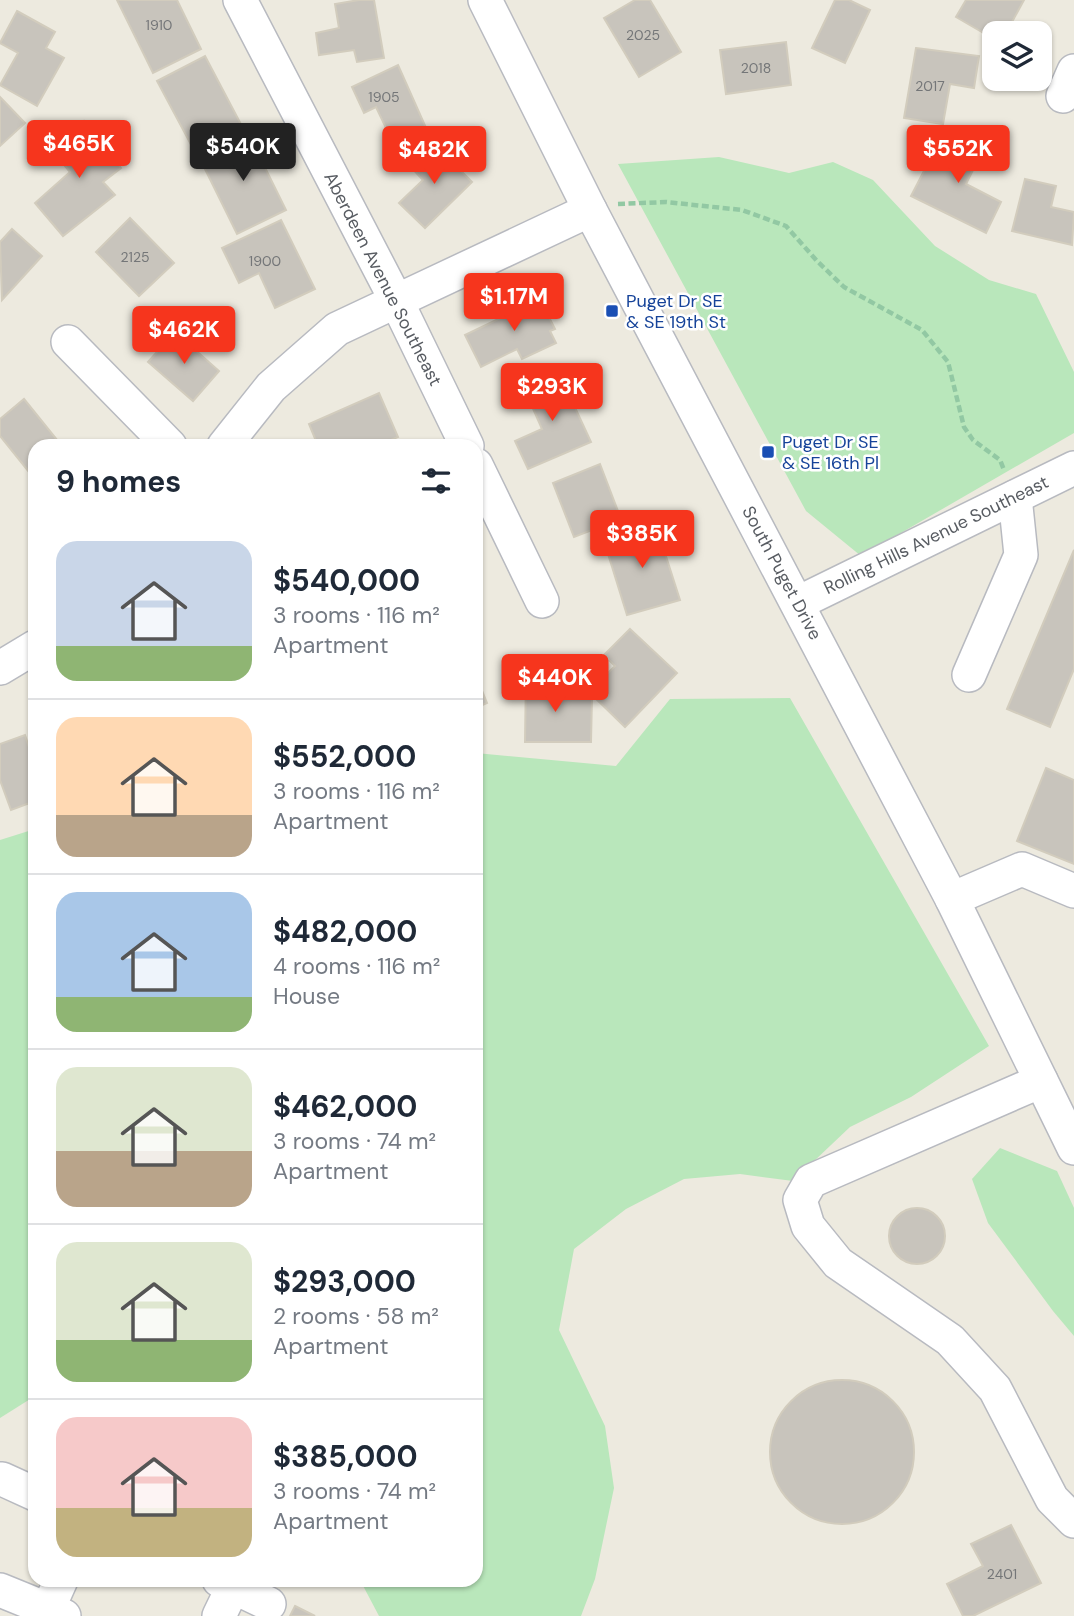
<!DOCTYPE html>
<html lang="en">
<head>
<meta charset="utf-8">
<style>
  body { margin:0; font-family:"DM Sans",sans-serif; background:#f6f6f7; color:#1f2937; height:100vh; display:flex; flex-direction:column; font-size:26px; white-space:nowrap }
  * { box-sizing:border-box; margin:0 }
  p { font-size:23px; color:#747a83 }
  .icon { flex:none; width:38px; height:38px; fill:none; stroke:currentColor; stroke-width:2; stroke-linecap:round; stroke-linejoin:round }
  .map { position:relative; flex:1; overflow:hidden }
  .panel { position:absolute; left:28px; top:439px; width:455px; height:1148px; display:flex; flex-direction:column; background:#fff; border-radius:21px; box-shadow:0 2px 5px #0004 }
  .panel>* { flex:none }
  .fabs { position:absolute; left:982px; top:21px; display:grid; gap:14px }
  .fabs a { display:grid; place-items:center; width:70px; height:70px; border-radius:14px; background:#fff; box-shadow:0 2px 5px #0004; font-size:35px }
  .price { position:absolute; translate:-50% -60px; padding:0 16px; border-radius:7px; background:#f6351d; color:#fff; font-size:23px; line-height:46px; filter:drop-shadow(0 2px 4px #0008) }
  .price::after { content:''; position:absolute; left:50%; top:42px; width:21px; height:16px; margin-left:-10px; background:inherit; clip-path:polygon(0 0,100% 0,50% 100%) }
  .price.on { background:#222; color:#fff }
  ul { padding:0; list-style:none }
  li { display:flex; align-items:center; gap:21px; height:175px; padding:0 28px }
  li+li { border-top:2px solid #e0e1e3 }
  li span { display:grid; place-items:center; flex:none; width:196px; height:140px; border-radius:21px; color:#555 }
  li>.icon { margin-inline-start:auto }
  span .icon { width:84px; height:84px; fill:#fffc; stroke-width:1 }
  li b { font-size:30px }
  h2 { display:flex; justify-content:space-between; align-items:center; height:84px; padding:0 28px; font-size:30px }
  .map>svg:first-child { display:block }
  .green { fill:#b9e7bb }
  .building { fill:#c8c4bc; stroke:#d2ccbd; stroke-width:2 }
  .lines { fill:none; stroke-linecap:round; stroke-linejoin:round }
  .minor-casing { stroke:#b8bac0; stroke-width:36 }
  .path { stroke:#92c8a3; stroke-width:4.5; stroke-dasharray:7 3.5; stroke-linecap:butt }
  .minor { stroke:#fff; stroke-width:33 }
  .transit-dot { fill:#1a4fb4; stroke:#fff; stroke-width:2.5 }
  .labels { text-anchor:middle; stroke-width:5; stroke-linejoin:round; paint-order:stroke }
  .number-label { font-size:14px; fill:#747678 }
  .street-label { font-size:18px; fill:#585c62; stroke:#fff }
  .transit-label { font-size:18px; fill:#164399; stroke:#fff; text-anchor:start }
</style>
</head>
<body>
<div class="map">
<svg width="1074" height="1616" viewBox="0 0 1074 1616">
  <rect width="100%" height="100%" fill="#edeadf"/>
  <g class="green">
    <polygon points="719,157 789,173 833,162 873,180 935,246 989,280 1036,294 1074,372 1074,433 861,556 806,511 618,164"/>
    <polygon points="790,698 989,1046 911,1097 850,1127 793,1181 740,1174 684,1179 626,1209 574,1249 559,1330 605,1426 614,1488 595,1579 581,1616 379,1616 360,1580 476,1580 476,753 616,766 670,699"/>
    <polygon points="35,829 35,1396 0,1418 0,840"/>
    <polygon points="1000,1148 1057,1171 1074,1208 1074,1336 1053,1311 988,1223 972,1179"/>
  </g>
  <g class="building">
    <polygon points="117,0 177,0 201,49 153,73"/>
    <polygon points="359,0 374,0 384,58 357,62 354,50 319,55 316,33 339,28 335,4"/>
    <polygon points="635,0 650,0 681,52 639,77 604,18"/>
    <polygon points="835,0 849,0 870,10 845,63 812,48"/>
    <polygon points="966,0 1024,0 1006,33 994,33 994,39 956,17"/>
    <polygon points="17,11 55,32 46,48 64,58 37,106 0,85 18,53 0,43"/>
    <polygon points="786,42 791,85 726,94 720,50"/>
    <polygon points="916,48 979,56 974,88 950,84 943,124 904,118"/>
    <polygon points="205,56 244,130 196,154 157,81"/>
    <polygon points="398,65 427,130 395,147 376,107 364,113 352,87"/>
    <polygon points="0,97 25,123 0,146"/>
    <polygon points="84,121 121,168 103,182 115,195 63,236 35,203 70,172 50,148"/>
    <polygon points="955,131 985,146 966,184 1001,202 986,233 911,196 927,165 936,169"/>
    <polygon points="248,133 286,210 237,234 199,157"/>
    <polygon points="433,143 472,182 425,228 399,203 423,180 409,165"/>
    <polygon points="1025,179 1056,186 1051,207 1074,212 1072,245 1012,231"/>
    <polygon points="130,218 174,263 139,296 96,252"/>
    <polygon points="281,220 315,289 275,308 259,273 239,283 222,248"/>
    <polygon points="12,229 42,256 2,300 0,242"/>
    <polygon points="537,294 555,329 550,331 556,343 522,359 517,349 481,367 465,335 513,312 510,306"/>
    <polygon points="175,332 219,371 193,401 148,362"/>
    <polygon points="559,373 591,442 528,469 515,441 542,429 524,388"/>
    <polygon points="379,393 398,437 377,446 318,446 309,424"/>
    <polygon points="24,399 62,446 35,446 35,467 29,472 0,436 0,419"/>
    <polygon points="600,464 621,519 574,537 553,483"/>
    <polygon points="656,525 680,600 627,615 604,541"/>
    <polygon points="1074,550 1074,669 1050,727 1007,709"/>
    <polygon points="630,629 677,673 625,727 589,692 615,666 604,655"/>
    <polygon points="526,673 548,673 547,696 592,697 591,742 525,742"/>
    <polygon points="476,676 487,703 476,708"/>
    <polygon points="25,735 32,756 35,755 35,801 11,810 0,780 0,744"/>
    <polygon points="1046,768 1074,780 1074,864 1017,841"/>
    <circle cx="917" cy="1236" r="28"/>
    <circle cx="842" cy="1452" r="72"/>
    <polygon points="1011,1525 1041,1583 973,1616 963,1616 947,1584 983,1566 971,1544"/>
    <polygon points="295,1606 315,1616 290,1616"/>
  </g>
  <g class="lines">
    <defs>
      <g id="minor">
        <polyline points="240,0 397,302 467,446"/>
        <polyline points="485,0 590,210 952,899 1074,1148"/>
        <polyline points="1063,96 1074,71"/>
        <polyline points="68,342 170,446"/>
        <polyline points="224,446 271,387 337,329 590,210"/>
        <polyline points="476,465 542,601"/>
        <polyline points="798,603 1074,468"/>
        <polyline points="0,668 35,647"/>
        <polyline points="969,675 1021,555 1015,497"/>
        <polyline points="952,899 1022,869 1074,891"/>
        <polyline points="1041,1081 811,1181 800,1200 808,1226 838,1263 950,1340 995,1389 1052,1499 1074,1521"/>
        <polyline points="2,1479 35,1494"/>
        <polyline points="219,1580 269,1604"/>
        <polyline points="0,1590 64,1616"/>
        <polyline points="48,1609 61,1580"/>
        <polyline points="219,1616 233,1587"/>
      </g>
    </defs>
    <use href="#minor" class="minor-casing"/>
    <polyline class="path" points="618,204 666,202 742,210 786,226 817,261 844,287 922,330 948,362 964,427 973,440 1000,460 1004,470"/>
    <use href="#minor" class="minor"/>
  </g>
  <g class="transit-dot">
    <rect x="605" y="304" width="14" height="14" rx="3.5"/>
    <rect x="761" y="445" width="14" height="14" rx="3.5"/>
  </g>
  <g class="labels">
    <g class="number-label">
      <text x="159" y="30">1910</text>
      <text x="643" y="40">2025</text>
      <text x="756" y="73">2018</text>
      <text x="930" y="91">2017</text>
      <text x="384" y="102">1905</text>
      <text x="135" y="262">2125</text>
      <text x="265" y="266">1900</text>
      <text x="1002" y="1579">2401</text>
    </g>
    <g class="street-label">
      <text transform="translate(383 279) rotate(63)" y="6">Aberdeen Avenue Southeast</text>
      <text transform="translate(936 535) rotate(-26)" y="6">Rolling Hills Avenue Southeast</text>
      <text transform="translate(782 573) rotate(62)" y="6">South Puget Drive</text>
    </g>
    <g class="transit-label">
      <text x="626" y="307">Puget Dr SE<tspan x="626" dy="21">&amp; SE 19th St</tspan></text>
      <text x="782" y="448">Puget Dr SE<tspan x="782" dy="21">&amp; SE 16th Pl</tspan></text>
    </g>
  </g>
</svg>
<div class="fabs">
<a><svg class="icon" aria-label="layers" viewBox="0 0 24 24"><path d="M12 4l9 5-9 5-9-5zM3 14l9 5 9-5"/></svg></a>
</div>
<b class="price" style="left:79px;top:180px">$465K</b>
<b class="price on" style="left:243px;top:183px">$540K</b>
<b class="price" style="left:958px;top:185px">$552K</b>
<b class="price" style="left:434px;top:186px">$482K</b>
<b class="price" style="left:514px;top:333px">$1.17M</b>
<b class="price" style="left:184px;top:366px">$462K</b>
<b class="price" style="left:552px;top:423px">$293K</b>
<b class="price" style="left:642px;top:570px">$385K</b>
<b class="price" style="left:555px;top:714px">$440K</b>
<section class="panel">
<h2>9 homes<svg class="icon" aria-label="filters" viewBox="0 0 24 24"><path d="M4 7h16M4 17h16"/><circle cx="9" cy="7" r="2"/><circle cx="15" cy="17" r="2"/></svg></h2>
<ul>
<li><span style="background:linear-gradient(#c9d6e8 75%,#8fb573 0)"><svg class="icon" aria-label="home" viewBox="0 0 24 24"><path d="M3 11l9-7 9 7M6 9v11h12V9"/></svg></span><div><b>$540,000</b><p>3 rooms · 116 m²</p><p>Apartment</p></div></li>
<li><span style="background:linear-gradient(#ffd9b3 70%,#b9a48a 0)"><svg class="icon" aria-label="home" viewBox="0 0 24 24"><path d="M3 11l9-7 9 7M6 9v11h12V9"/></svg></span><div><b>$552,000</b><p>3 rooms · 116 m²</p><p>Apartment</p></div></li>
<li><span style="background:linear-gradient(#a9c7e8 75%,#8fb573 0)"><svg class="icon" aria-label="home" viewBox="0 0 24 24"><path d="M3 11l9-7 9 7M6 9v11h12V9"/></svg></span><div><b>$482,000</b><p>4 rooms · 116 m²</p><p>House</p></div></li>
<li><span style="background:linear-gradient(#dfe7d0 60%,#b9a48a 0)"><svg class="icon" aria-label="home" viewBox="0 0 24 24"><path d="M3 11l9-7 9 7M6 9v11h12V9"/></svg></span><div><b>$462,000</b><p>3 rooms · 74 m²</p><p>Apartment</p></div></li>
<li><span style="background:linear-gradient(#dfe7d0 70%,#8fb573 0)"><svg class="icon" aria-label="home" viewBox="0 0 24 24"><path d="M3 11l9-7 9 7M6 9v11h12V9"/></svg></span><div><b>$293,000</b><p>2 rooms · 58 m²</p><p>Apartment</p></div></li>
<li><span style="background:linear-gradient(#f6c9c9 65%,#c2b280 0)"><svg class="icon" aria-label="home" viewBox="0 0 24 24"><path d="M3 11l9-7 9 7M6 9v11h12V9"/></svg></span><div><b>$385,000</b><p>3 rooms · 74 m²</p><p>Apartment</p></div></li>
</ul>
</section>
</div>
</body>
</html>
